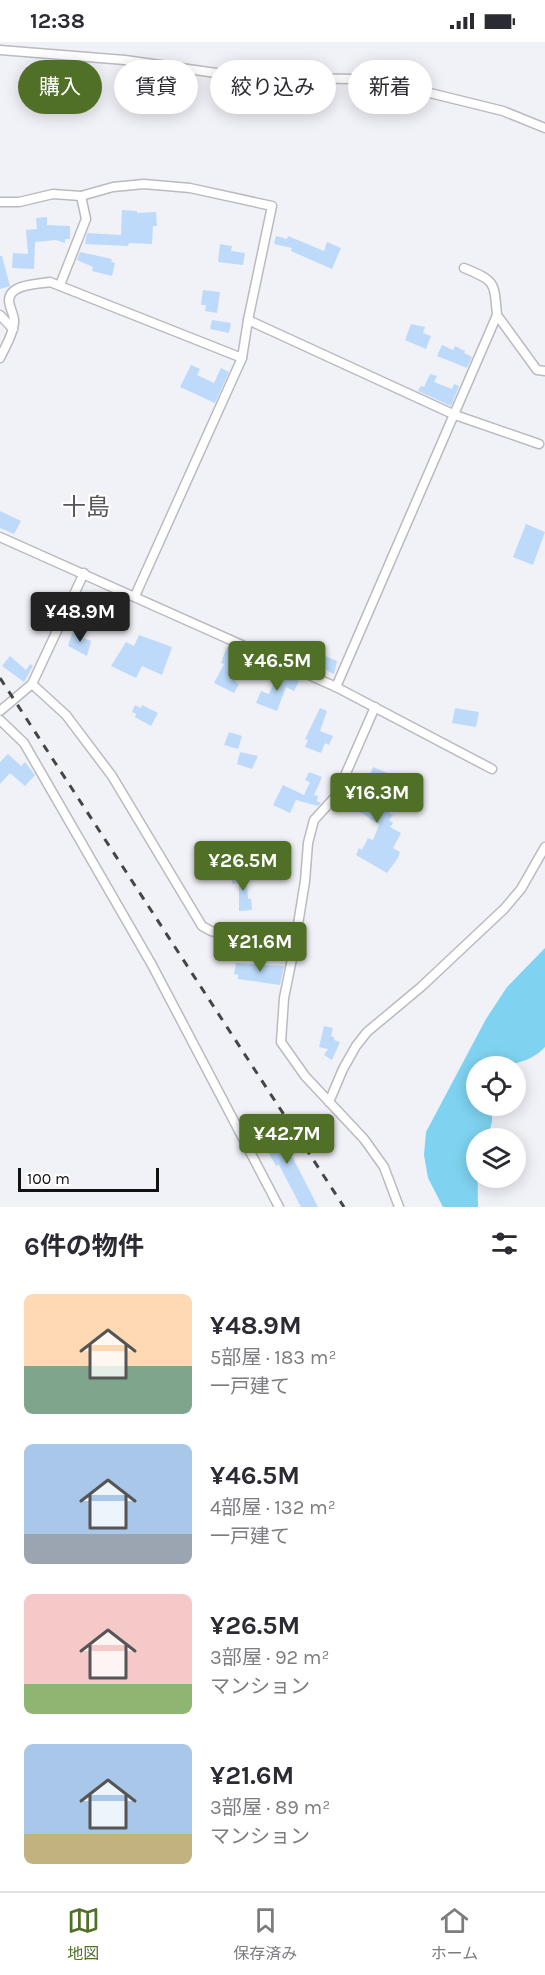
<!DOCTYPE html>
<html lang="ja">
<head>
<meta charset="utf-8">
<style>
  body { margin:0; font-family:Karla,"Noto Sans JP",sans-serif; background:#f7f7f7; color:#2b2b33; height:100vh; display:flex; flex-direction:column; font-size:22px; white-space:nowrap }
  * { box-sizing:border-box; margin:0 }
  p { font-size:20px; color:#7c7c81 }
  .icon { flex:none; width:33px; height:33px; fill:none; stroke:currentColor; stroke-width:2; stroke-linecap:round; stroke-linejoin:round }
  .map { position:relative; height:1165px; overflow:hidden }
  .side { display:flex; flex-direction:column; background:#fff; flex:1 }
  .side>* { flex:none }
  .top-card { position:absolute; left:18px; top:18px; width:510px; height:54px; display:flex; gap:12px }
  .tools { position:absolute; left:466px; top:1014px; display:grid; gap:12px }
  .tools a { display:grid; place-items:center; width:60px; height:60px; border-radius:50%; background:#fff; box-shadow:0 3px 15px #0003; font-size:30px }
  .scale { position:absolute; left:18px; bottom:15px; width:141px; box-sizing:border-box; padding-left:6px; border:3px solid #121214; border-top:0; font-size:16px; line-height:21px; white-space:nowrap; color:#121214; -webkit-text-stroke:4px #fff; paint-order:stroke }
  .price { position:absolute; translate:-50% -51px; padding:0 14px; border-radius:6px; background:#517027; color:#fff; font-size:20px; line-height:39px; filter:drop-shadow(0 2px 3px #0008) }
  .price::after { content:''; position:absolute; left:50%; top:36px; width:18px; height:14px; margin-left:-9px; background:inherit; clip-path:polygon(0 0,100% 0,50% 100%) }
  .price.selected { background:#222; color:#fff }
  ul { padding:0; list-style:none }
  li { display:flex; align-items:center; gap:18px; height:150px; padding:0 24px }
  li span { display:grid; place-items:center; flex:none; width:168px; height:120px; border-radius:9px; color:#555 }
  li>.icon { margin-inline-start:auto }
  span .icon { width:72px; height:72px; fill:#fffc; stroke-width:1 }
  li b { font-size:26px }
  h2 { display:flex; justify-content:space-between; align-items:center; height:72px; padding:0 24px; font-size:26px }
  .tag { padding:0 21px; border-radius:27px; background:#fff; box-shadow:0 3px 15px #0003; font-size:21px; line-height:54px }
  .tag.selected { background:#517027; color:#fff }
  .status { display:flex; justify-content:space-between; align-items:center; height:42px; padding:0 30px; background:#fff; direction:ltr }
  .status svg { height:16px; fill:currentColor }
  .tabs { display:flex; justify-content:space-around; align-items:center; height:84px; border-top:2px solid #e1e1e2; background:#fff; font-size:16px; color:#7c7c81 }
  .tabs a { display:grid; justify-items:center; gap:3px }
  .tabs .selected { color:#517027 }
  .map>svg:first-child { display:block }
  .water { fill:#7fd3f1 }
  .building { fill:#bedafb }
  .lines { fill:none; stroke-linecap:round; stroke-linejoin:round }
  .street-casing { stroke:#babac0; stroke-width:11 }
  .street { stroke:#fff; stroke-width:8 }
  .rail { stroke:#454548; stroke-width:3; stroke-dasharray:8 8; stroke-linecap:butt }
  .labels { text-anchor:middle; stroke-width:4.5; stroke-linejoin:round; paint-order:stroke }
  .neighbourhood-label { font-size:24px; fill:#55555a; stroke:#fff }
</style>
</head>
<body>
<div class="status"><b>12:38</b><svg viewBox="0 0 49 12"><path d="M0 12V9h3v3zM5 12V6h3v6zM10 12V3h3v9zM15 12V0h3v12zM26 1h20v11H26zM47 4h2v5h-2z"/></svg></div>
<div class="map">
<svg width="545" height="1165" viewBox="0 0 545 1165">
  <rect width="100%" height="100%" fill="#f1f1f8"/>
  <path class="water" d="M545,906v99c-17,19 -44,19 -68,19v40h15v15l-4,17h-11l1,69h-35l-15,-29 -4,-23 2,-23 60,-113 21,-32z"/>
  <g class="building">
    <polygon points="122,168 137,169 137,171 156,170 157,184 153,184 152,202 129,201 128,204 85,202 87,191 121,193"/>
    <polygon points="47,175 47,183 70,184 70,197 65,197 65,201 56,198 35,200 34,227 12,226 13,211 28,212 26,188 37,187 36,176"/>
    <polygon points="276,194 287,197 288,194 324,209 327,200 341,206 332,227 291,209 292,206 274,202"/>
    <polygon points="220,202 232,204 231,209 245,211 243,223 218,220"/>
    <polygon points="80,210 112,217 111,220 115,221 112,234 92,229 93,225 77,218"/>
    <polygon points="0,214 2,214 10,244 0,247"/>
    <polygon points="203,248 220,250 217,271 205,269 206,263 201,263"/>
    <polygon points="212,278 231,281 229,291 210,287"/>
    <polygon points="411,282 425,285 423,291 431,294 426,307 405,298"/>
    <polygon points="442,303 453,308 455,304 465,309 464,311 472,315 467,326 437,314"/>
    <polygon points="191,323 200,327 197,333 214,341 221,326 229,330 215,361 180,345"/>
    <polygon points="430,332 437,334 434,340 452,347 454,342 459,344 451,364 418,349 421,344 424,345"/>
    <polygon points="0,469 21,479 14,492 0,486"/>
    <polygon points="526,482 545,490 533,523 513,515"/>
    <polygon points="78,589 85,592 83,596 91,599 87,614 68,604 72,591 76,592"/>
    <polygon points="139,593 172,605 162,633 142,624 136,636 111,624 126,600 134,604"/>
    <polygon points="227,605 240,610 231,633 237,636 235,640 239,642 234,651 214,641 224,622 221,621"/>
    <polygon points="307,606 337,619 334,632 302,616"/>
    <polygon points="10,614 26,628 30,622 33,624 24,640 2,624"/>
    <polygon points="279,630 299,639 294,649 286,645 277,669 256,661 261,649 269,652"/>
    <polygon points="135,663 141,666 142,663 158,671 151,684 135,675 136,672 132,670"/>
    <polygon points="320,666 327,669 320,689 333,694 329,703 325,701 321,711 305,705 308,698 305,697"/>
    <polygon points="455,666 479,670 476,685 452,681"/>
    <polygon points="229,690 242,694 238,707 224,703"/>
    <polygon points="240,710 258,714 252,727 237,722"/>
    <polygon points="8,712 21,724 25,720 35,733 25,744 10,731 0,742 0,720"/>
    <polygon points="373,725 392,733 385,748 378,745 371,762 383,770 384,768 393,773 389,778 393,781 390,785 401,791 393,806 400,810 398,816 387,831 356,813 359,806 362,808 368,796 373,798 379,783 362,771 344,764 349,753 359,758"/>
    <polygon points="309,730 322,735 314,753 318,754 317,759 321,761 318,764 296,758 290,771 273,763 283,743 304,753 310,740 305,738"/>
    <polygon points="246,830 248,857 251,856 252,868 239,869 239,841 232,842 232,835 238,834 238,831"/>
    <polygon points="236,921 284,924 280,943 238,937 238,933 234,932"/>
    <polygon points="324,984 333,986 331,994 334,995 334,998 340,1000 332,1018 324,1013 328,1007 319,1005"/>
    <polygon points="275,1081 318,1165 301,1165 279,1123 276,1124 257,1090"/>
  </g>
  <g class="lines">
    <defs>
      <g id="street">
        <polyline points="0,8 125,18 244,35 353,37 430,51 503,69 545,86"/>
        <polyline points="0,160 19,160 53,152 81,154 113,145 144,142 190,146 272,164 248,278 242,316 135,554"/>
        <polyline points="60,243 86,177 81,154"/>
        <polyline points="0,273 13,287"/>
        <polyline points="497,273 537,328 545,329"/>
        <polyline points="248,278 455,373 539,402"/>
        <path d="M0,316c5,-11 13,-23 14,-35 1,-8 -5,-15 -5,-23 1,-16 29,-16 41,-18l192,76"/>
        <polyline points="0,495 336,645 492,727"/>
        <polyline points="32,642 66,673 112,734 202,884 211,889 294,907"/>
        <path d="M336,645l161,-372c-3,-33 -1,-34 -33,-47"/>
        <polyline points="375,665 336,754 314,778 308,801 305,839 294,907 284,956 281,1000 305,1034 364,1097 384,1125 399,1165"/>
        <polyline points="0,669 32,642 84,531"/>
        <polyline points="0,678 24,701 152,923 279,1165"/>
        <polyline points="329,1060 343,1027 356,1004 367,990 421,945 504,867 521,847 545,805"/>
      </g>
    </defs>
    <use href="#street" class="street-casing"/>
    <use href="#street" class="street"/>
    <polyline class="rail" points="0,636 344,1165"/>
  </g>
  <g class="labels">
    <g class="neighbourhood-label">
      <text x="86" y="473">十島</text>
    </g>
  </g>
</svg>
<div class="tools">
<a><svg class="icon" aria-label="locate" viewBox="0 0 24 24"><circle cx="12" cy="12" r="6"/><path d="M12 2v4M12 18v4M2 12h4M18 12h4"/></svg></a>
<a><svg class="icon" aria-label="layers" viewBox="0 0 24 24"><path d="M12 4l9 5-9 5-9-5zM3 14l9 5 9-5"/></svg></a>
</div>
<div class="scale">100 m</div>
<b class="price selected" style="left:80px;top:601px">¥48.9M</b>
<b class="price" style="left:277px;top:650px">¥46.5M</b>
<b class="price" style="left:377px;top:782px">¥16.3M</b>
<b class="price" style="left:243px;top:850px">¥26.5M</b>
<b class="price" style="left:260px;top:931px">¥21.6M</b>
<b class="price" style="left:287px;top:1123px">¥42.7M</b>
<div class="top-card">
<a class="tag selected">購入</a>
<a class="tag">賃貸</a>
<a class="tag">絞り込み</a>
<a class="tag">新着</a>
</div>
</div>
<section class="side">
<h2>6件の物件<svg class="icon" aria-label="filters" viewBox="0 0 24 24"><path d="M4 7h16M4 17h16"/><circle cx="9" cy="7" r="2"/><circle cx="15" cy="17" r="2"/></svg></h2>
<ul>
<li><span style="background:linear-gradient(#ffd9b3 60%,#7fa58c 0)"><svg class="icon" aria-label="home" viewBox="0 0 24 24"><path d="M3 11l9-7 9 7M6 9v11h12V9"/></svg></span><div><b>¥48.9M</b><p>5部屋 · 183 m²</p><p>一戸建て</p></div></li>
<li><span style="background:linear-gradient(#a9c7e8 75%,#9aa5b1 0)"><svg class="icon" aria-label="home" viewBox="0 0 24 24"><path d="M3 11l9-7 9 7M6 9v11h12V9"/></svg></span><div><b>¥46.5M</b><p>4部屋 · 132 m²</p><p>一戸建て</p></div></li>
<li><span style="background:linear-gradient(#f6c9c9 75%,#8fb573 0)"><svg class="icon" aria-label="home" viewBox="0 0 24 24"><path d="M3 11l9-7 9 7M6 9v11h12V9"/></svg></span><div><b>¥26.5M</b><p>3部屋 · 92 m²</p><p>マンション</p></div></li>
<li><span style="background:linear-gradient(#a9c7e8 75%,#c2b280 0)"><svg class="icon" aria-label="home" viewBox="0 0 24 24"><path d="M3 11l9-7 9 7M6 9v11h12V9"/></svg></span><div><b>¥21.6M</b><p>3部屋 · 89 m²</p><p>マンション</p></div></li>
</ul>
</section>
<nav class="tabs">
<a class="selected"><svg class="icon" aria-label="map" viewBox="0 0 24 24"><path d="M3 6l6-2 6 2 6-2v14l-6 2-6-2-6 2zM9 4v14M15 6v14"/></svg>地図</a>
<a><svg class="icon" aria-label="saved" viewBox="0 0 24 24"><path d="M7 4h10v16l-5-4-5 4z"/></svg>保存済み</a>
<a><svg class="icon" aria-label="home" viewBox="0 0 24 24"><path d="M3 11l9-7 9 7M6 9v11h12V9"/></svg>ホーム</a>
</nav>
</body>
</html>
